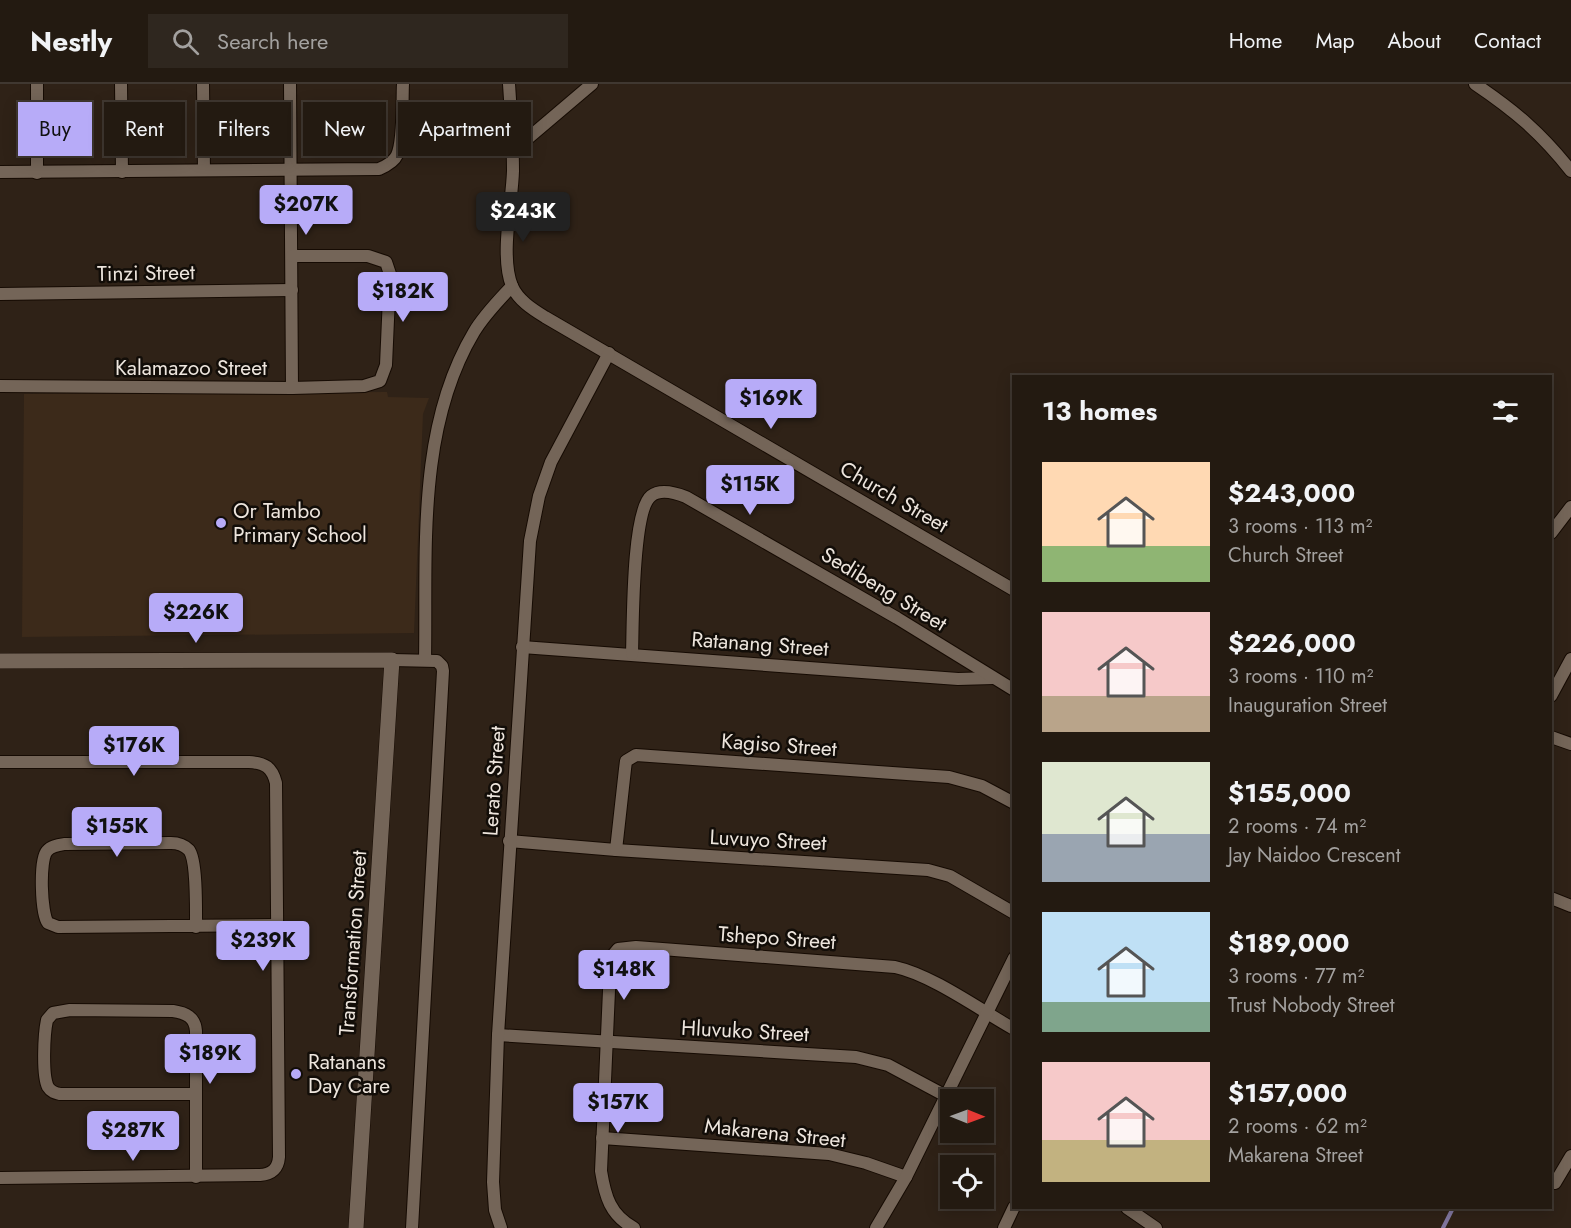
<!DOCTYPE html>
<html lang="en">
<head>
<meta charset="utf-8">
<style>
  body { margin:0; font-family:Jost,sans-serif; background:#2f271f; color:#f1f3f6; height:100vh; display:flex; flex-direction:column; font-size:22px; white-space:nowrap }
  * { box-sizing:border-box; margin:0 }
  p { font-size:20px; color:#a3a19f }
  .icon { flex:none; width:33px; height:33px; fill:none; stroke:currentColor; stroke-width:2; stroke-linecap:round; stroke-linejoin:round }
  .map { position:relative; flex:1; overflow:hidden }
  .drawer { position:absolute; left:1012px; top:291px; width:540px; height:834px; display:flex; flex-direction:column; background:#231a11; border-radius:0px; box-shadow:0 3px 15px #0003,0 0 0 2px #403831 }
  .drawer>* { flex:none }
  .banner { position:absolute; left:18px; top:18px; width:570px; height:54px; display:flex; gap:12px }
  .needle { width:39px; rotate:91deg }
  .tools { position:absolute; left:940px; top:1005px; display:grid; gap:12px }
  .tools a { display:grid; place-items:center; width:54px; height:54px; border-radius:0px; background:#231a11; box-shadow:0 3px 15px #0003,0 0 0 2px #403831; font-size:30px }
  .price { position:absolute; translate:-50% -51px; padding:0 14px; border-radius:6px; background:#b7abf8; color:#111; font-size:20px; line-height:39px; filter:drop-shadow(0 2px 3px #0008) }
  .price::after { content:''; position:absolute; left:50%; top:36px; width:18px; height:14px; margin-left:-9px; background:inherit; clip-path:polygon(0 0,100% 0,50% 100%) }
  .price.active { background:#222; color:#fff }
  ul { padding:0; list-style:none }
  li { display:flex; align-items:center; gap:18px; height:150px; padding:0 30px }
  li span { display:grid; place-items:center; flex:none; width:168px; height:120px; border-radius:0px; color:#555 }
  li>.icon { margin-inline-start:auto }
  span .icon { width:72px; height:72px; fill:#fffc; stroke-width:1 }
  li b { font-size:26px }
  h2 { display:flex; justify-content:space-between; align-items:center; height:72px; padding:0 30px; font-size:26px }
  .pill { padding:0 21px; border-radius:0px; background:#231a11; box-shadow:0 3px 15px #0003,0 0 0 2px #403831; font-size:21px; line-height:54px }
  .pill.active { background:#b7abf8; color:#111 }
  header { display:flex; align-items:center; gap:36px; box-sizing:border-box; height:84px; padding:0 30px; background:#231a11; border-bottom:2px solid #403831 }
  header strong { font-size:28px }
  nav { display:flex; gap:33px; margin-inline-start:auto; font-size:21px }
  .search { width:420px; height:54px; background:#2f271f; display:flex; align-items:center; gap:15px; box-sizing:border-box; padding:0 21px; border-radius:0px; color:#a3a19f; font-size:22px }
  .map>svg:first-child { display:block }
  .built { fill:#3c2a1a }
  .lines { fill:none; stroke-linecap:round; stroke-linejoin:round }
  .stream { stroke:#81769f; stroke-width:4 }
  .street-casing { stroke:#160b03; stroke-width:14 }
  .secondary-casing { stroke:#160b03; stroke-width:16 }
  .street { stroke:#746558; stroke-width:12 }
  .secondary { stroke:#746558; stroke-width:15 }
  .poi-dot { fill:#b7abf8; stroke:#120d08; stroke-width:2 }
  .labels { text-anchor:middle; stroke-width:5; stroke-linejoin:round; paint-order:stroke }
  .street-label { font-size:21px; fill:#ede5dd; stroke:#120d08 }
  .poi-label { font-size:21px; fill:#ede5dd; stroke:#120d08; text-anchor:start }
</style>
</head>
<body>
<header>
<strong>Nestly</strong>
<div class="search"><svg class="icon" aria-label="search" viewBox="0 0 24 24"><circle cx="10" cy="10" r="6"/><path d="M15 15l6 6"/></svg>Search here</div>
<nav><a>Home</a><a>Map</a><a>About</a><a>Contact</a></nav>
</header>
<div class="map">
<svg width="1571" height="1144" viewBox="0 0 1571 1144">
  <rect width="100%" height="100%" fill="#2f2217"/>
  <polygon class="built" points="387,308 388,313 429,314 423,330 414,549 22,553 24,310"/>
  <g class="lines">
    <polyline class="stream" points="1443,1144 1453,1124"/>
    <defs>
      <g id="street">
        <polyline points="37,0 37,89"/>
        <polyline points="121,0 122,88"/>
        <polyline points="203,0 204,86"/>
        <polyline points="290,0 292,304"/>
        <path d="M509,0c2,29 4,58 4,87 -1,32 -13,86 -1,115 6,14 20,23 33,31l469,273"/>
        <path d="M1475,0c40,27 66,49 96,87"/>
        <polyline points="513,67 592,0"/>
        <path d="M0,88l379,-3c7,-3 15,-7 18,-14 7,-15 5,-54 6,-71"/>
        <polyline points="0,210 292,206"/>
        <polyline points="0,302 292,304 364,302 380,297 386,281 390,190 386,178 368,172 292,172"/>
        <polyline points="1551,449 1571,423"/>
        <polyline points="522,563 958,595 993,594"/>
        <path d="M632,570c1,-29 0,-143 19,-158 10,-8 25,-3 35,1l211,121 117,72"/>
        <polyline points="392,576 437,577 442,582 443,587 412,1144"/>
        <path d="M425,576c2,-108 -9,-231 49,-328 10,-17 25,-32 38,-46"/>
        <polyline points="1551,612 1571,575"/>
        <polyline points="1551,653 1571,660"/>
        <path d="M0,678h249c16,1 23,5 27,21l3,374c-1,12 -7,17 -19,18l-260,3"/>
        <polyline points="509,757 616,766 928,786 950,792 1014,829"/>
        <polyline points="616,766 625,685 626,677 636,671 949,693 982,702 1014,719"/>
        <polyline points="1551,814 1571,822"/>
        <path d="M196,843c0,-16 1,-67 -7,-77 -5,-5 -11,-7 -18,-7l-106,1c-6,1 -14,2 -18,7 -8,9 -6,63 1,72l10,4 220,-2"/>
        <polyline points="498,951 856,973 888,981 946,1012"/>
        <path d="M195,1010h-135c-5,-1 -9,-2 -12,-7 -6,-12 -4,-53 -1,-67l6,-7 17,-3 103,1c13,2 22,6 23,20v146"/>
        <polyline points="602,1054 829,1070 866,1079 906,1093"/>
        <polyline points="1555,1099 1571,1072"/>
        <polyline points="1127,1124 1156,1144"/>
        <polyline points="501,1144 495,1126 493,1098 498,951 530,457 539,412 551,378 609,269"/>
        <path d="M634,1144c-24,-13 -29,-32 -33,-57l9,-203 3,-13 5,-6 18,-2 259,20c37,8 85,43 119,62"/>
        <polyline points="876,1144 906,1093 1014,874"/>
        <polyline points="1004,1144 1014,1123"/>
      </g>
      <polyline id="secondary" points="0,577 392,576 356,1144"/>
    </defs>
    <use href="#street" class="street-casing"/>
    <use href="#secondary" class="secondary-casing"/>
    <use href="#street" class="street"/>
    <use href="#secondary" class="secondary"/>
  </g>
  <g class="poi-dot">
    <circle cx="221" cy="439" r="6"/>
    <circle cx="296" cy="990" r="6"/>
  </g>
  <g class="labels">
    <g class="street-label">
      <text transform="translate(146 189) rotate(-1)" y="7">Tinzi Street</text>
      <text x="191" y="291">Kalamazoo Street</text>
      <text transform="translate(894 413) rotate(30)" y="7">Church Street</text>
      <text transform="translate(884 505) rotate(31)" y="7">Sedibeng Street</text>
      <text transform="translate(760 560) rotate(4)" y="7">Ratanang Street</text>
      <text transform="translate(779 661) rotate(4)" y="7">Kagiso Street</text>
      <text transform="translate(494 697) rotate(-86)" y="7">Lerato Street</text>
      <text transform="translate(768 756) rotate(3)" y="7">Luvuyo Street</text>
      <text transform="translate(777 854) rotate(4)" y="7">Tshepo Street</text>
      <text transform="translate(353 859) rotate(-86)" y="7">Transformation Street</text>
      <text transform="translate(745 947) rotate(3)" y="7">Hluvuko Street</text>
      <text transform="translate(775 1049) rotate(6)" y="7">Makarena Street</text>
    </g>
    <g class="poi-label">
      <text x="233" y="434">Or Tambo<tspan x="233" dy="24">Primary School</tspan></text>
      <text x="308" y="985">Ratanans<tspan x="308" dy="24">Day Care</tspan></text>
    </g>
  </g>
</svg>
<div class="tools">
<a><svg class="needle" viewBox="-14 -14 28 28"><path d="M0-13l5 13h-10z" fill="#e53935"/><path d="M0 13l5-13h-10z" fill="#a3a19f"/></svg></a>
<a><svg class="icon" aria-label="locate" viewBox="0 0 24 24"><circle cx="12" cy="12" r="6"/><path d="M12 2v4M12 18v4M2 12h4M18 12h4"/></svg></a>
</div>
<b class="price" style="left:306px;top:152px">$207K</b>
<b class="price active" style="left:523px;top:159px">$243K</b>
<b class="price" style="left:403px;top:239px">$182K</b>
<b class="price" style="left:771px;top:346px">$169K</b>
<b class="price" style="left:750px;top:432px">$115K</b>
<b class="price" style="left:196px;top:560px">$226K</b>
<b class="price" style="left:134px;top:693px">$176K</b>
<b class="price" style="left:117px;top:774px">$155K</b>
<b class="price" style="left:263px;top:888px">$239K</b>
<b class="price" style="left:624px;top:917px">$148K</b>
<b class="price" style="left:210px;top:1001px">$189K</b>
<b class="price" style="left:618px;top:1050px">$157K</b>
<b class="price" style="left:133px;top:1078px">$287K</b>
<div class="banner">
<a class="pill active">Buy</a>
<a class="pill">Rent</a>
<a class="pill">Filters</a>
<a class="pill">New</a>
<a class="pill">Apartment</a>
</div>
<section class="drawer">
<h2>13 homes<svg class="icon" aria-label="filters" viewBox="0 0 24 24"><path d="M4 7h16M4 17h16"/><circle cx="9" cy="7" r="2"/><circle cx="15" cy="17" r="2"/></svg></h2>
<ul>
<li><span style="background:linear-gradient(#ffd9b3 70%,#8fb573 0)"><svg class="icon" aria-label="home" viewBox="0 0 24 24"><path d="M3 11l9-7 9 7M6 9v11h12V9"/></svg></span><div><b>$243,000</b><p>3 rooms · 113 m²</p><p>Church Street</p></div></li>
<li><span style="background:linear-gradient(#f6c9c9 70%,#b9a48a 0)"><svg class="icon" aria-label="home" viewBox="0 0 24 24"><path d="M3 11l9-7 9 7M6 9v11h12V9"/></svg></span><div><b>$226,000</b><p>3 rooms · 110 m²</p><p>Inauguration Street</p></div></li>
<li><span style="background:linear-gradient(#dfe7d0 60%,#9aa5b1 0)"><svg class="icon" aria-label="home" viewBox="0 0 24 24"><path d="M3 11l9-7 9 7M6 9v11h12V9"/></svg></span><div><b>$155,000</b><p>2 rooms · 74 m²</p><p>Jay Naidoo Crescent</p></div></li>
<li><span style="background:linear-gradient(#bfe0f5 75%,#7fa58c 0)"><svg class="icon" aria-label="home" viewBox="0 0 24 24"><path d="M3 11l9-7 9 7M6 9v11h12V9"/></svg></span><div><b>$189,000</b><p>3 rooms · 77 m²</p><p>Trust Nobody Street</p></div></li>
<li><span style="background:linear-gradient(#f6c9c9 65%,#c2b280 0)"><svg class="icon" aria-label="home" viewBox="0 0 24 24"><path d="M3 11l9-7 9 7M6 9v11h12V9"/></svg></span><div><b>$157,000</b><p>2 rooms · 62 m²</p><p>Makarena Street</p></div></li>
</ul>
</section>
</div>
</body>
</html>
